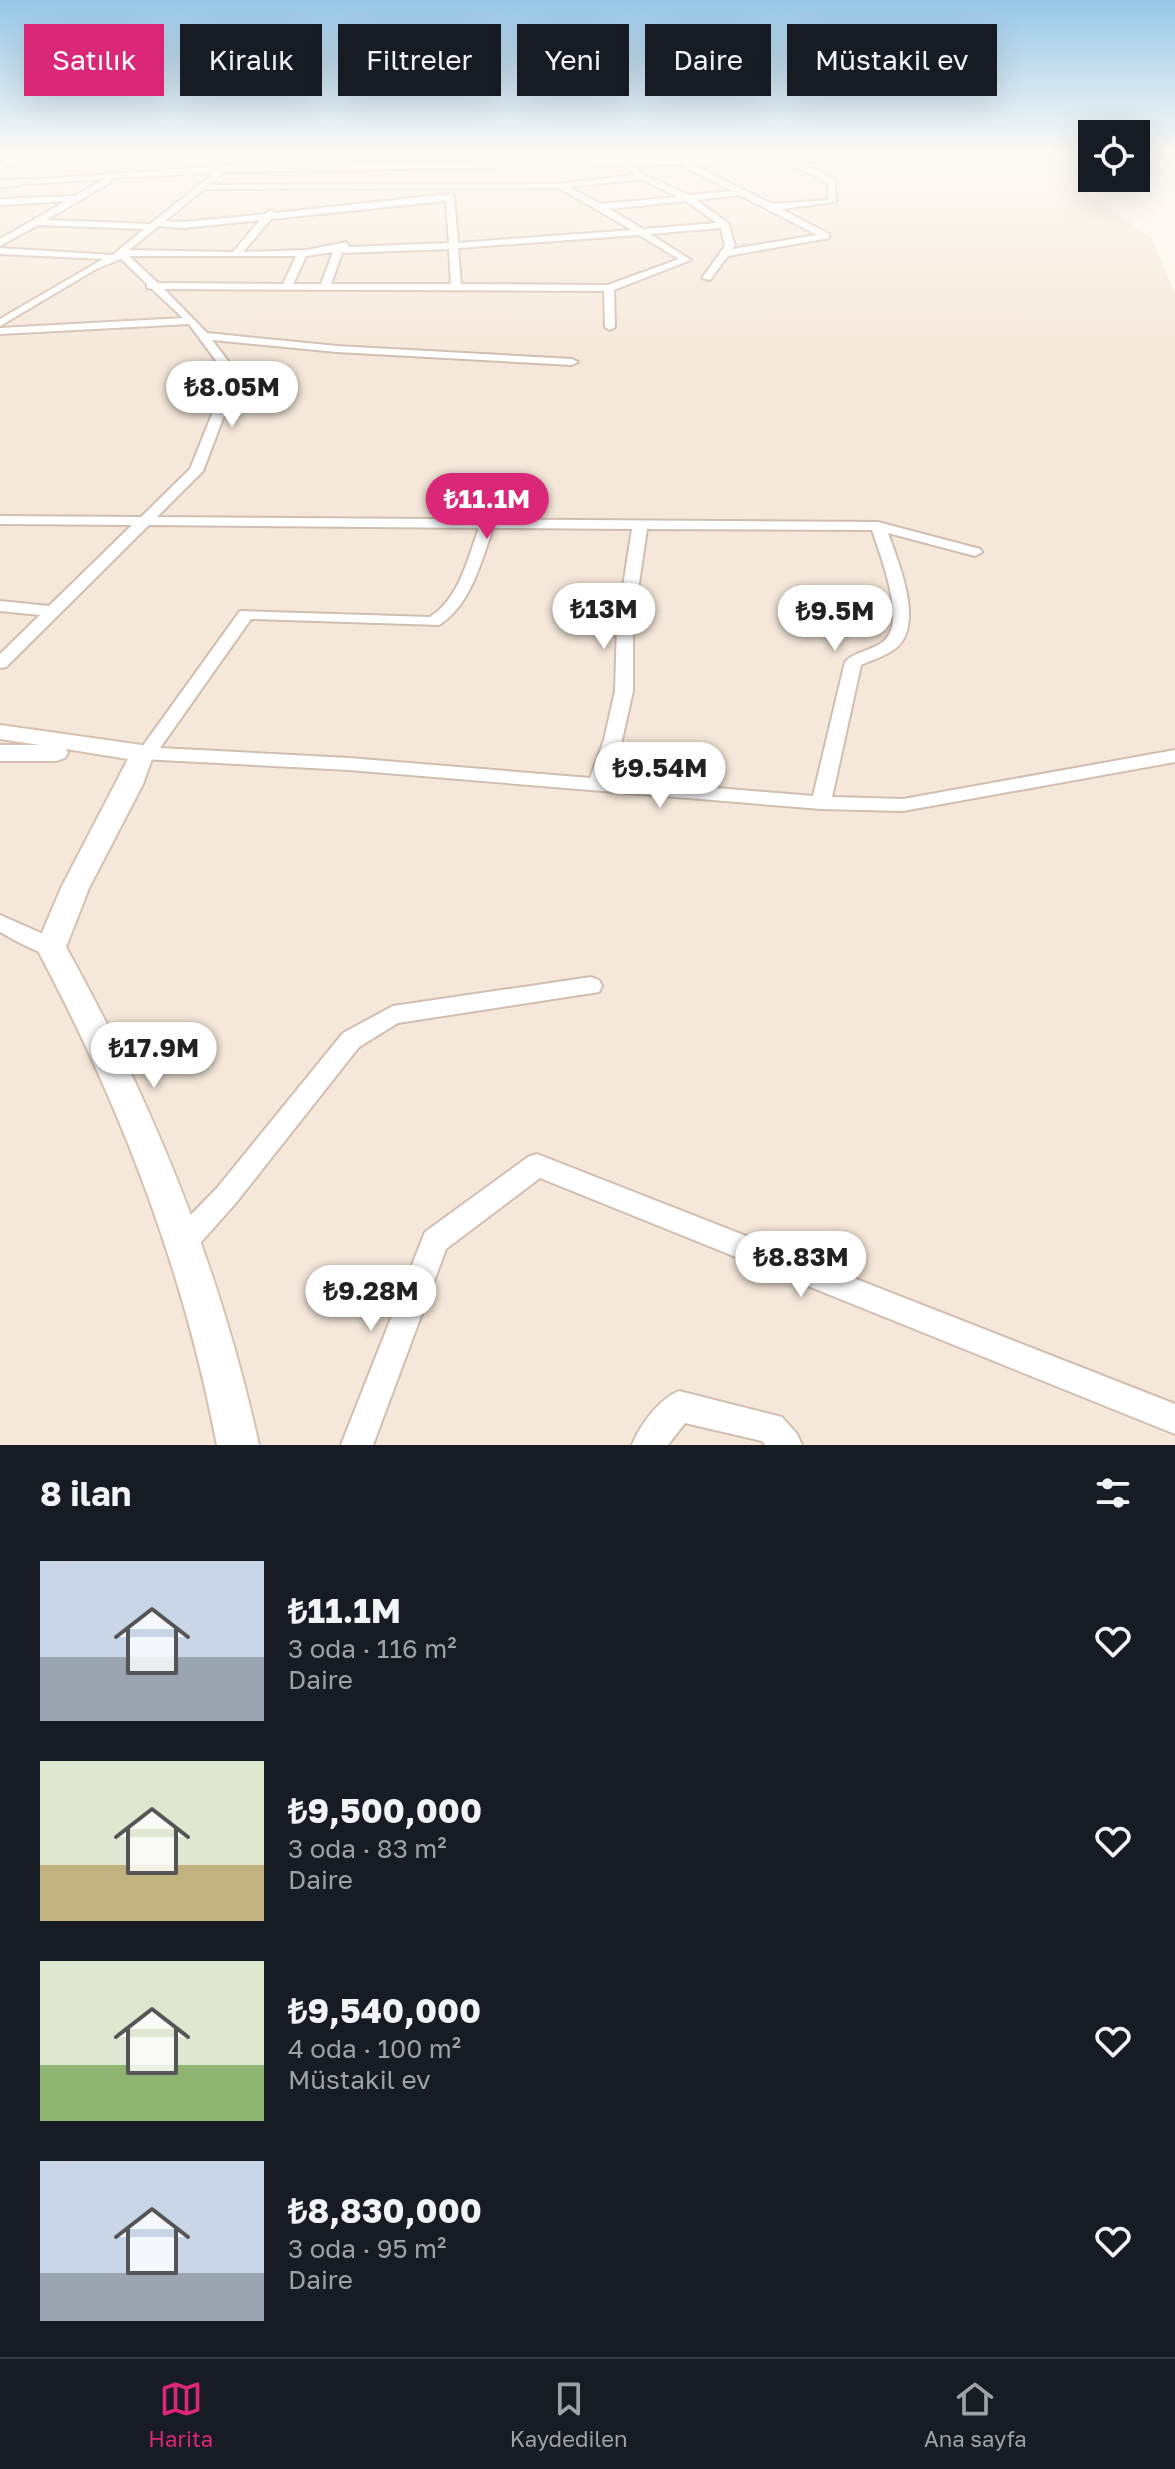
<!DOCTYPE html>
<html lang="tr">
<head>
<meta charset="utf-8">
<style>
  body { margin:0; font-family:"Golos Text",sans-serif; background:#20242c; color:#f1f3f6; height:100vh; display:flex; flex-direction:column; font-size:30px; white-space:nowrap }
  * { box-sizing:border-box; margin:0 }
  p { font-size:26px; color:#9ea1a6 }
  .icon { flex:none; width:44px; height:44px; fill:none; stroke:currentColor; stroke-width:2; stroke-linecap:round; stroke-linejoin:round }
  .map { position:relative; height:1445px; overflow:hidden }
  .drawer { display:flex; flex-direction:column; background:#171b24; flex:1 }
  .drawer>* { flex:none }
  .hud { position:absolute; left:24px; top:24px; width:1128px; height:72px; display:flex; gap:16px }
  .fabs { position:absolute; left:1078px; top:120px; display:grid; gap:16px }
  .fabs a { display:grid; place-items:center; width:72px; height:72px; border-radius:0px; background:#171b24; box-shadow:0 8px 32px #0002; font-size:40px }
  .price { position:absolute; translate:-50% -68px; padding:0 18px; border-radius:28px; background:#fff; color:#222; font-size:26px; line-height:52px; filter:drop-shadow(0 2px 4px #0008) }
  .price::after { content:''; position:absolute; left:50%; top:48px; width:24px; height:18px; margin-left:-12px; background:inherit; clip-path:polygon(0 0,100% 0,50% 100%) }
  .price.current { background:#db2777; color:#fff }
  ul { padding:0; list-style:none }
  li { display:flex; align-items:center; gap:24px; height:200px; padding:0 40px }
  li span { display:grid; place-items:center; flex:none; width:224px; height:160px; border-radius:0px; color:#555 }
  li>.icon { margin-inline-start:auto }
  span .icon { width:96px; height:96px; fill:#fffc; stroke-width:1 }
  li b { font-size:34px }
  h2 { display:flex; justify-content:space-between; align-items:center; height:96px; padding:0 40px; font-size:34px }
  .chip { padding:0 28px; border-radius:0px; background:#171b24; box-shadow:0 8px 32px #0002; font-size:28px; line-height:72px }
  .chip.current { background:#db2777; color:#fff }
  .dock { display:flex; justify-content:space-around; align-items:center; height:112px; border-top:2px solid #363941; background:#171b24; font-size:22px; color:#9ea1a6 }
  .dock a { display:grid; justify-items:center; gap:4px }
  .dock .current { color:#db2777 }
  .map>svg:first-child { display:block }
  .residential { fill:#f5e8da }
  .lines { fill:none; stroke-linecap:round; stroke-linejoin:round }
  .street-casing { stroke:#d1beb0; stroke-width:4 }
  .secondary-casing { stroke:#d6c0b0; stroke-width:4 }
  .street { fill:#fff; fill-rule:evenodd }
  .secondary { fill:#fff; fill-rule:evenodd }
</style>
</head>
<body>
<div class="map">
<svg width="1175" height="1445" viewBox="0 0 1175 1445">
  <rect width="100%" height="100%" fill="#fdf6ec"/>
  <polygon class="residential" points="0,155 1092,155 1092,178 1136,178 1136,155 1175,155 1175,171 1086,193 1151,237 1175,294 1175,1445 0,1445"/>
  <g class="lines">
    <defs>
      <g id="street">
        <path d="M911,155l-3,2 -115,5 27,9 15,10 1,21 -55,7 48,25v4l-101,18 -18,24 -8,-2 23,-32 -4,-18 -71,6 41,26 -77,30 1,37 -5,3 -5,-3 -1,-36 -440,-2 43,44 130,13 235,13 6,3 -6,3 -235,-13 -125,-12 20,26 4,18 -33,87 -46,46 721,5 102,27 2,3 -7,4 -87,-23c10,29 37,91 8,115 -10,8 -24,12 -35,17l-29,132 71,2 272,-49v12l-272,49 -82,-2 -472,-39 -207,-11 -9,-6 9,-6 98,-136 190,6c29,-18 38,-59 49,-89l-330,-3 -143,142 -6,1v-14l40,-39 -40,-4v-10l49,5 83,-81 -132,-1v-8l141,1 49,-48 34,-85 -4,-18 -31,-42 -189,10v-6l183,-10 -31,-29 -5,-1v-4l-26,-25 -25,10 -96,57v-7l103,-60 -103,-5v-6l113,7 31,-26 -106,-4 -38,21v-7l66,-38 -66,4v-6l75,-3 29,-17 -74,5 -3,-4 198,-14zM793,162l-3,4 24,9 14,9v16l-56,4 -81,-40zM684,164v3l49,24 -44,4 -44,-20 -13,-10zM623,165l12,10 -76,9 -350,1 15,-13zM214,173l-64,51 -104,-4 65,-38v-4zM641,179l37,18 -77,7 -32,-17zM559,188l73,42 -174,13 -4,-47 -4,-2 -175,19 -4,-3 -6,4 -81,8 -19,-1 39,-32zM740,195l77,40 -85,14 3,-3 -7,-23 -32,-23zM446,201l3,42 -100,4 -3,-5 -39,8 -64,2 28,-33zM686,201l31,22 -74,6 -34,-20zM260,220l-27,32 -104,-2 30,-24 25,2zM639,235l40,24 -71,26 -147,-1 -3,-36zM449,249l2,35h-120l11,-31zM333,252l-12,32h-28l13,-28zM129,256h167l-13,28 -125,-1zM493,528l139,1 -15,95 -2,67 -11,49 -14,38 -241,-20 -189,-10 91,-129 188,6c32,-20 42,-63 54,-97zM647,529l225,1c8,25 35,91 12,111 -12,10 -29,10 -39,21l-32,134 -205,-17 14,-39 11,-49v-67z"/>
        <path d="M0,915l59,26 3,6 -3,6c-18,5 -43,-13 -59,-21z"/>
        <polygon points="591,977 599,980 602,986 599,992 398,1023 359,1047 235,1204 194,1250 184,1254 174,1250 170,1241 174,1232 217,1188 343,1033 393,1006"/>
        <polygon points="537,1154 1175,1404 1175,1434 540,1178 446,1249 373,1445 341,1445 425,1232 528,1157"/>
        <path d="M679,1391l103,26 15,17 5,11h-37l-3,-4 -77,-18 -17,22h-36c8,-20 27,-46 47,-54z"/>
      </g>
      <g id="secondary">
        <polygon points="19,155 32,155 0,169 0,162"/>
        <polygon points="0,180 30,179 35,182 0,188"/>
        <path d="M0,725l142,20 12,8 -11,31 -54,104 -23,59c88,158 154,321 193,498h-42c-34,-177 -96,-339 -181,-498l25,-59 67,-129 -62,-10 2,4 -3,5 -9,3h-56v-16h40l-40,-6z"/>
      </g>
    </defs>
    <use href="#street" class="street-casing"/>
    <use href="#secondary" class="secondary-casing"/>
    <use href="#street" class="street"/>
    <use href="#secondary" class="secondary"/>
  </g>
  <linearGradient id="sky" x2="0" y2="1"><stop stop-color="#97c7e8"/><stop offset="0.43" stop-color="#fefbf6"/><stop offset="1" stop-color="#fefbf6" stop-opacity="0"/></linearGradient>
  <rect width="1175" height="357" fill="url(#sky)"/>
</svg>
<div class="fabs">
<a><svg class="icon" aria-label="locate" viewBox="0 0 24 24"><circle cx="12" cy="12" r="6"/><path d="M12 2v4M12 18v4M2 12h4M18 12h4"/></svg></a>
</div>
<b class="price" style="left:232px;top:429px">₺8.05M</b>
<b class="price current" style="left:487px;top:541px">₺11.1M</b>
<b class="price" style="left:604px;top:651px">₺13M</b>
<b class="price" style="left:835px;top:653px">₺9.5M</b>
<b class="price" style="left:660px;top:810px">₺9.54M</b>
<b class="price" style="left:154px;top:1090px">₺17.9M</b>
<b class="price" style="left:801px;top:1299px">₺8.83M</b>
<b class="price" style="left:371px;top:1333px">₺9.28M</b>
<div class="hud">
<a class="chip current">Satılık</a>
<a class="chip">Kiralık</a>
<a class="chip">Filtreler</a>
<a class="chip">Yeni</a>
<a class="chip">Daire</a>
<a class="chip">Müstakil ev</a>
</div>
</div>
<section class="drawer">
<h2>8 ilan<svg class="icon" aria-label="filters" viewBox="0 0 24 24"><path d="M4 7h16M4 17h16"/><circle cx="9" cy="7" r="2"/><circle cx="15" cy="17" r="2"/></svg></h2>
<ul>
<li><span style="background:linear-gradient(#c9d6e8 60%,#9aa5b1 0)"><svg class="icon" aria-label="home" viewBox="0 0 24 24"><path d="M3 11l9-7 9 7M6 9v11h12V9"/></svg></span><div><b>₺11.1M</b><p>3 oda · 116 m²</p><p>Daire</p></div><svg class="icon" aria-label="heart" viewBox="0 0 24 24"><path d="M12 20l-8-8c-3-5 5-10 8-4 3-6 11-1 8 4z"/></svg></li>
<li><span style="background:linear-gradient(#dfe7d0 65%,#c2b280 0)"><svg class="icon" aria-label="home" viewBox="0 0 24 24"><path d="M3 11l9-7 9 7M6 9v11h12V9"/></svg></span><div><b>₺9,500,000</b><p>3 oda · 83 m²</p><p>Daire</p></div><svg class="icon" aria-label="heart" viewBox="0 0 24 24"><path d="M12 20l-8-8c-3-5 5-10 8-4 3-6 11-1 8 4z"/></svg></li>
<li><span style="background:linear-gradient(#dfe7d0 65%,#8fb573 0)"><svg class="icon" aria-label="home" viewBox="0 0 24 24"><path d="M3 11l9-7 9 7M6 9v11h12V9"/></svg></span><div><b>₺9,540,000</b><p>4 oda · 100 m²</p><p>Müstakil ev</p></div><svg class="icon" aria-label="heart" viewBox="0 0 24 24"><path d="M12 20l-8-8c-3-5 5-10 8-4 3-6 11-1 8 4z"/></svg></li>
<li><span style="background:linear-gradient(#c9d6e8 70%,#9aa5b1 0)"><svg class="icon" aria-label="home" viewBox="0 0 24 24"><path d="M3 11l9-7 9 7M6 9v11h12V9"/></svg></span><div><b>₺8,830,000</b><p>3 oda · 95 m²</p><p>Daire</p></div><svg class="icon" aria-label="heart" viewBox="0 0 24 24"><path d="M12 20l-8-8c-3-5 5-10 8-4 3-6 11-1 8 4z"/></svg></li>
</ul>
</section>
<nav class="dock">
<a class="current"><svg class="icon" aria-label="map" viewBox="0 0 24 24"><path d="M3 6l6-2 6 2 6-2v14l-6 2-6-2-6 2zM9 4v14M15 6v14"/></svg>Harita</a>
<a><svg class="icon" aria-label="saved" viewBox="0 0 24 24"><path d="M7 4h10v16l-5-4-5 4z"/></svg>Kaydedilen</a>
<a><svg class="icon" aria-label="home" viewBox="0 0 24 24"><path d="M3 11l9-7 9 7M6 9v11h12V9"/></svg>Ana sayfa</a>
</nav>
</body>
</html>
